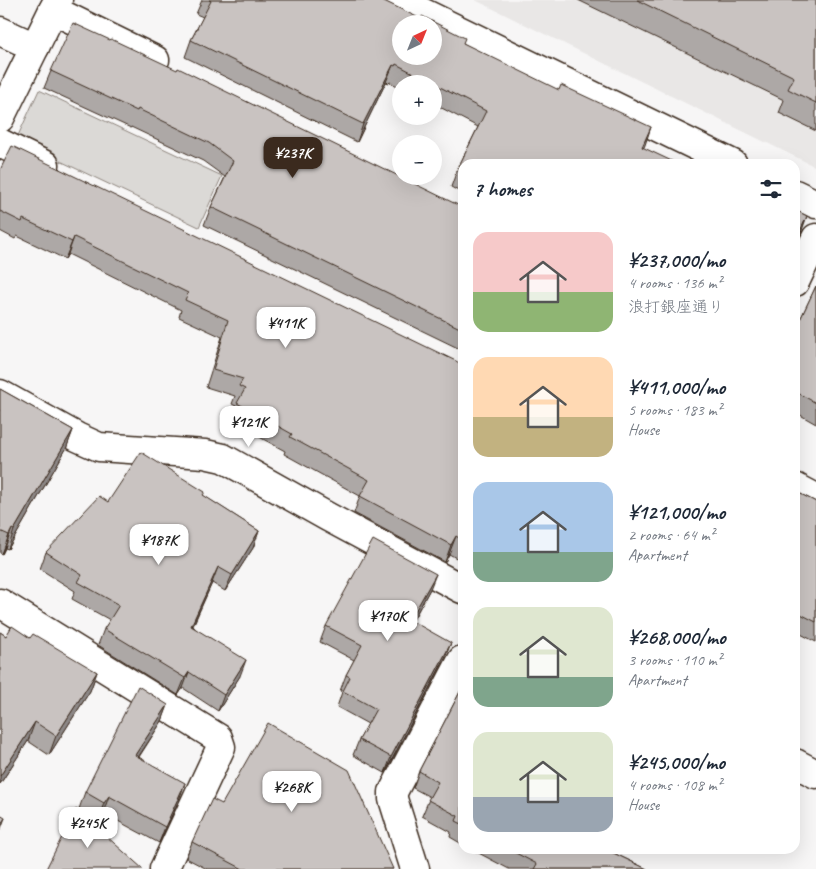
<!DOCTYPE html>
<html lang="en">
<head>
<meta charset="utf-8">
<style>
  body { margin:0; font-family:Caveat,"Klee One",sans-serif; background:#f6f6f7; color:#1f2937; height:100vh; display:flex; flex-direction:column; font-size:19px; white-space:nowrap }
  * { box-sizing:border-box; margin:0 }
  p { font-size:16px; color:#747a83 }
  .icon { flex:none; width:28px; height:28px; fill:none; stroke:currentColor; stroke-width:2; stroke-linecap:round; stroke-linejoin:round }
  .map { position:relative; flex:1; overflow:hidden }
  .drawer { position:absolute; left:458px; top:159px; width:342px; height:695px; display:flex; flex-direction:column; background:#fff; border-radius:15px; box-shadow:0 5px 20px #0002 }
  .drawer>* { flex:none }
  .needle { width:32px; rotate:43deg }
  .fabs { position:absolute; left:392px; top:15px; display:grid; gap:10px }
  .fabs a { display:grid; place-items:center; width:50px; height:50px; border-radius:50%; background:#fff; box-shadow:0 5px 20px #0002; font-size:25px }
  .price { position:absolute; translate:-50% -42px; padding:0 11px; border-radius:10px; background:#fff; color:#222; font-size:16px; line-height:32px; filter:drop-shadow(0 1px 2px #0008) }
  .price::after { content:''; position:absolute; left:50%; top:30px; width:15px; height:11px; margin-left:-8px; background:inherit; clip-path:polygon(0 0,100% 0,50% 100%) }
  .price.on { background:#3b2a1e; color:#fff }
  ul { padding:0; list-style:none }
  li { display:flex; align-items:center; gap:15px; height:125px; padding:0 15px }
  li span { display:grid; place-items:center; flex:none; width:140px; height:100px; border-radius:15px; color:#555 }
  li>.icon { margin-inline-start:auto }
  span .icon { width:60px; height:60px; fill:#fffc; stroke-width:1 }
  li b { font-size:21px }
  h2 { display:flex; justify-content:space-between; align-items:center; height:60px; padding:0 15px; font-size:21px }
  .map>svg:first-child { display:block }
  .built { fill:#e9e7e6 }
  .green { fill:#dbd9d6; stroke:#8b827a }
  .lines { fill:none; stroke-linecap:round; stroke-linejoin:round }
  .street-casing { stroke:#3b2a1e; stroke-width:31 }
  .secondary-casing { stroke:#3b2a1e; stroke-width:31 }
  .street { stroke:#fff; stroke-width:28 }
  .secondary { stroke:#fff; stroke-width:28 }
  .wall { fill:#ada8a6; stroke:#3b2a1e }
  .shaded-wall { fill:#8d8887; stroke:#3b2a1e }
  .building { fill:#c9c3c1; stroke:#3b2a1e; fill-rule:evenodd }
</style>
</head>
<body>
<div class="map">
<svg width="816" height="869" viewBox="0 0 816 869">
  <rect width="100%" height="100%" fill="#f7f6f6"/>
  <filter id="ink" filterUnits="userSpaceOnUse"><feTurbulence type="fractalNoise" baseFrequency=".02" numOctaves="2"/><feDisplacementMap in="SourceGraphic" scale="10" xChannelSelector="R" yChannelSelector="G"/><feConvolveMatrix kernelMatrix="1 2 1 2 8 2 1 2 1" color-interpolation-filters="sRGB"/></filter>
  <g filter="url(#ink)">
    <polygon class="built" points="475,0 816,0 816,167"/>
    <polygon class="green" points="39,90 222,176 199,227 16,140"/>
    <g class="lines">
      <defs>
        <g id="street">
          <polyline points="53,10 155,60"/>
          <polyline points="0,118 58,0"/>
          <polyline points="0,143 45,165"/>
          <polyline points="795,282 816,238"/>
          <polyline points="0,394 77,437 99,447 205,454 223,458 328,517 462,589"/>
          <polyline points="795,487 816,498"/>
          <polyline points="0,603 218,738 221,747 164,869"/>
          <polyline points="795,763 816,774"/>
          <polyline points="415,869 393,799 393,792 462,660"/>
        </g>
        <g id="secondary">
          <polyline points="397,0 733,164"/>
          <polyline points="0,31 35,47"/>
          <polyline points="795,194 816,204"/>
        </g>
      </defs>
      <use href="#street" class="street-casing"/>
      <use href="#secondary" class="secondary-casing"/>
      <use href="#street" class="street"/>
      <use href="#secondary" class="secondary"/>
    </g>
    <g class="wall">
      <polygon points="202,0 382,0 463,43 644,147 462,164 462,193 451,187 457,170 478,127 434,104 434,84 401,84 401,88 390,82 389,83 386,82 357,142 185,57 191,40 203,17 196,14"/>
      <polygon points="578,0 816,0 816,131 779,113 784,100"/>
      <polygon points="51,71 462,207 462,350 204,225 211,207 225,177 203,161 131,127 131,128 44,88"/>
      <polygon points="0,170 462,364 462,561 449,554 445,562 354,513 360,496 284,454 285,451 230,421 236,406 232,404 235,396 206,387 222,337 179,317 181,310 68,254 65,259 17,236 15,239 0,231"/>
      <polygon points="816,286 816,424 795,412 795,323 798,324"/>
      <polygon points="0,389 73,430 66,449 8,549 5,548 2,554 0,553"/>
      <polygon points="795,491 816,502 816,642 795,631"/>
      <polygon points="204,496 259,531 253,548 225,591 212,583 193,626 240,676 218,711 183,688 178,695 98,645 104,629 110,620 72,599 75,591 40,569 46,552 108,502"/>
      <polygon points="430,589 412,622 445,658 385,773 353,755 359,740 368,724 337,707 342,692 340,691 346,675 354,660 320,642 326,626"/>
      <polygon points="0,632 6,636 30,638 97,672 90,691 49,755 28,741 0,784"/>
      <polygon points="462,688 462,844 450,837 451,832 422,816 430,797 413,788 419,771"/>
      <polygon points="168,705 162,721 139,757 179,800 159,843 103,813 98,820 79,809 85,792"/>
      <polygon points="222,804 393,869 207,869 186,858 192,842"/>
      <polygon points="471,849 605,849 647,869 509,869"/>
    </g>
    <g class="shaded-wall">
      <polygon points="393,65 386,82 357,142 363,124"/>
      <polygon points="651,127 645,145 636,164 642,147"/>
      <polygon points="807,216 801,233 795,246 795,242"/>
      <polygon points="74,237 68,254 65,259 72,242"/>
      <polygon points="73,430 66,449 8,549 14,530"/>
      <polygon points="12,529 5,548 2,554 9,535"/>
      <polygon points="259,531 253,548 225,591 232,575"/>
      <polygon points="456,536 449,554 445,562 451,545"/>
      <polygon points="218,567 212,583 185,642 191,626"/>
      <polygon points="436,574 430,589 404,636 410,620"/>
      <polygon points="451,643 445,658 385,773 391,757"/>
      <polygon points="246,660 240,676 218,711 224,695"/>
      <polygon points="97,672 90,691 49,755 56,736"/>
      <polygon points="189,672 183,688 178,695 185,678"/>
      <polygon points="168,705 162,721 129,771 135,755"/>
      <polygon points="35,722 28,741 0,784 0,776"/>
      <polygon points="185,783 179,800 159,843 165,827"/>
      <polygon points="109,796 103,813 98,820 104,803"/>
      <polygon points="5,818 0,831 0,825"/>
    </g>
    <g class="building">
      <path d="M209,0h173l39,19 1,-3 43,22 -2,5 96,47 2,-5 90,42 -9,20 36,17h-216v8l-5,-2 29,-59 -90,-47 -1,2 -2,-1 -30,59 -172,-84 20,-39zM401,24h33v32h-33z"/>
      <polygon points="637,0 816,0 816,103 788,89 794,77"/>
      <polygon points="73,23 110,40 111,39 177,70 178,68 462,207 462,329 211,207 233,161 209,143 138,109 137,111 51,71"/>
      <polygon points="12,146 462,364 462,540 456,536 451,545 360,496 369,480 290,437 292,434 237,403 245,389 239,386 243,379 213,370 228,320 185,300 188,293 74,237 72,242 23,219 22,222 0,211 0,170"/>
      <polygon points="795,210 807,216 795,242"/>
      <polygon points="816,286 816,403 798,393 795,399 795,323 798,324"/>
      <polygon points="0,389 73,430 14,530 12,529 9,535 0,531"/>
      <polygon points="141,452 205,492 203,495 259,531 232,575 218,567 191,626 246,660 224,695 189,672 185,678 104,629 119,605 78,582 82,575 46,552 99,496 108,502"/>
      <polygon points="795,491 816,502 816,622 795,611"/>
      <polygon points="373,540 436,574 410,620 451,643 391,757 359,740 376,709 343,691 350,677 346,675 362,645 326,626"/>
      <polygon points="12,626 30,638 33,634 97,672 56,736 35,722 0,776 0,632 6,636"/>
      <polygon points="138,686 168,705 135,755 185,783 165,827 109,796 104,803 85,792"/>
      <polygon points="462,688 462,824 456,821 458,816 428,800 438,782 419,771"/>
      <polygon points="268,723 349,770 393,869 243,869 192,842 212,799 222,804"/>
      <polygon points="76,809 143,869 46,869"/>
      <polygon points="0,815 5,818 0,825"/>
      <polygon points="508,849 605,849 647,869 534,869 537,864"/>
    </g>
  </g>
</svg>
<div class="fabs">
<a><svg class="needle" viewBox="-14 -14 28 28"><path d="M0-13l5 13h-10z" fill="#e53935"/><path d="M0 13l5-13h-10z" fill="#747a83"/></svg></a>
<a>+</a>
<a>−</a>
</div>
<b class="price on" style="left:293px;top:179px">¥237K</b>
<b class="price" style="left:286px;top:349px">¥411K</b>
<b class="price" style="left:249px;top:448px">¥121K</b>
<b class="price" style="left:159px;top:566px">¥187K</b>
<b class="price" style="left:388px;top:642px">¥170K</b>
<b class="price" style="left:292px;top:813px">¥268K</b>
<b class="price" style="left:88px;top:849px">¥245K</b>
<section class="drawer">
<h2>7 homes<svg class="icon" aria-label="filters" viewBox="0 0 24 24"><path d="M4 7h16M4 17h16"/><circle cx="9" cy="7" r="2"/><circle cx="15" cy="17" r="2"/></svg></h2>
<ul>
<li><span style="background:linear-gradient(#f6c9c9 60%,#8fb573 0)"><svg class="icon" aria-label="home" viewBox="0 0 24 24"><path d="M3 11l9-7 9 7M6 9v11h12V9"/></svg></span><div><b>¥237,000/mo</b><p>4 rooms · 136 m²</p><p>浪打銀座通り</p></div></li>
<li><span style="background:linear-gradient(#ffd9b3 60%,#c2b280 0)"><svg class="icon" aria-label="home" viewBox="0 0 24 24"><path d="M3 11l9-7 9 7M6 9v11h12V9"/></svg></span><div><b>¥411,000/mo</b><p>5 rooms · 183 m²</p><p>House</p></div></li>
<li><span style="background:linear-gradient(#a9c7e8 70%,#7fa58c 0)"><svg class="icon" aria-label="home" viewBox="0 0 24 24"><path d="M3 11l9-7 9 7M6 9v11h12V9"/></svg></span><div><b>¥121,000/mo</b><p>2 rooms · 64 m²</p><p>Apartment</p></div></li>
<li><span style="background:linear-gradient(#dfe7d0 70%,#7fa58c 0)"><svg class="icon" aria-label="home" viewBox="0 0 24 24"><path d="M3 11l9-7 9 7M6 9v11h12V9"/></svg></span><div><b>¥268,000/mo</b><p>3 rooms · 110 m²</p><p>Apartment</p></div></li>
<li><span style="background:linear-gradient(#dfe7d0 65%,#9aa5b1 0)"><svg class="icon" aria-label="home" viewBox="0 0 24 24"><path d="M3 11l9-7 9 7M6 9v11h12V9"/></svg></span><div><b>¥245,000/mo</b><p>4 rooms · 108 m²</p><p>House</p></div></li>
</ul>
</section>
</div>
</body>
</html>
